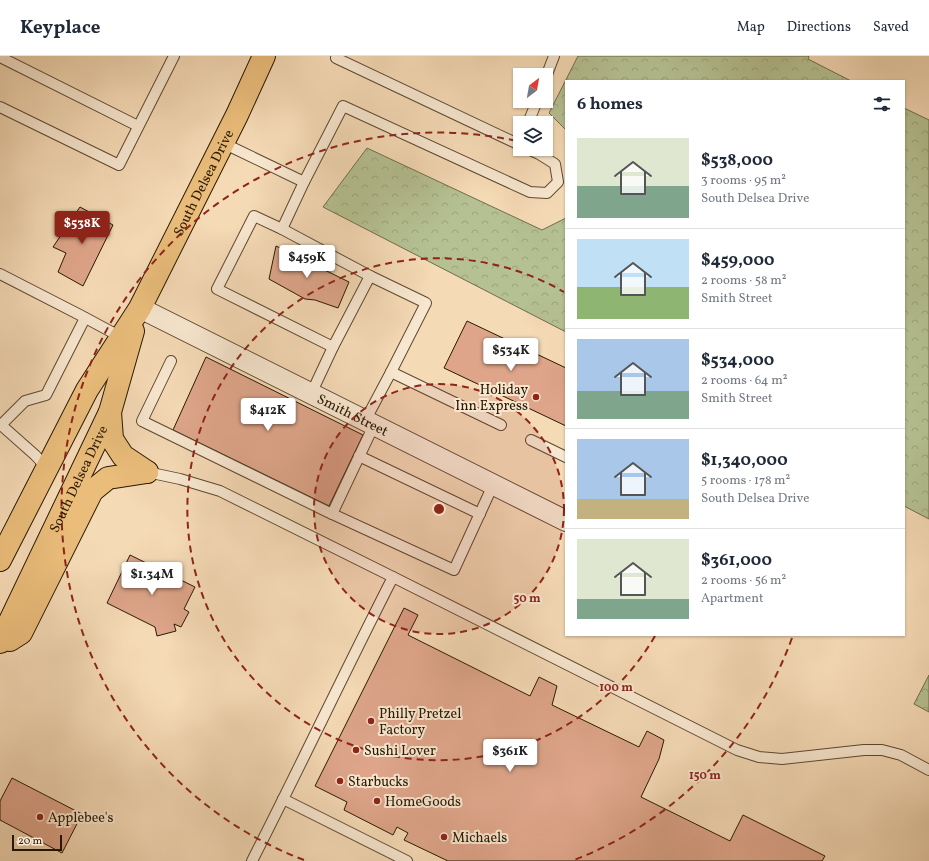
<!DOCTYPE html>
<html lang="en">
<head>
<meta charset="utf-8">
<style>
  body { margin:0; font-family:Vollkorn,serif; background:#f2f2f3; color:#1f2937; height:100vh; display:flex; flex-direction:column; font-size:15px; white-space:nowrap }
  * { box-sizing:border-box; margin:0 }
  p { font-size:13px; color:#747a83 }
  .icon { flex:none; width:22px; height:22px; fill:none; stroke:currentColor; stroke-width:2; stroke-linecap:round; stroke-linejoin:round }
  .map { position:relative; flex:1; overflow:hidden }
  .side { position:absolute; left:565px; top:24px; width:340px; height:556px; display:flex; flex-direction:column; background:#fff; border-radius:0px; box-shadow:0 1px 3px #0004 }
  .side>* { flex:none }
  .needle { width:26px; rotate:31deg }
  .tools { position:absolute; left:513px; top:12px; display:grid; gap:8px }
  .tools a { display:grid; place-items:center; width:40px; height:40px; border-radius:0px; background:#fff; box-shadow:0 1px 3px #0004; font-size:20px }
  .scale { position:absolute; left:12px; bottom:10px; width:50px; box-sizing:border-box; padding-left:4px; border:2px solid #2a1902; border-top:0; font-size:11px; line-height:14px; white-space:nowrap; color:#2a1902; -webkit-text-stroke:3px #f8e7d0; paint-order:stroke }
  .price { position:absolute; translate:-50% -34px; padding:0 9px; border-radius:4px; background:#fff; color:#222; font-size:13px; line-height:26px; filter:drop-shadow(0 1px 2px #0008) }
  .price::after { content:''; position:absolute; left:50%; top:24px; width:12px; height:9px; margin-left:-6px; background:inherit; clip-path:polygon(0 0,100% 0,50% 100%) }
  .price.current { background:#8f2418; color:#fff }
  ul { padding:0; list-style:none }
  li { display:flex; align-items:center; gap:12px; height:100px; padding:0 12px }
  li+li { border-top:1px solid #e0e1e3 }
  li span { display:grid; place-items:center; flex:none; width:112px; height:80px; border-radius:0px; color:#555 }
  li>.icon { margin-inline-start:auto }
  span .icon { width:48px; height:48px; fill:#fffc; stroke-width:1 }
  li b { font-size:17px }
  h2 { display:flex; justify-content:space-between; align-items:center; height:48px; padding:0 12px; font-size:17px }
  header { display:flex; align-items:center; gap:24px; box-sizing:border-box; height:56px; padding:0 20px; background:#fff; border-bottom:1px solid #e0e1e3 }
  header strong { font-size:19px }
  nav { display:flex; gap:22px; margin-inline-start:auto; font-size:14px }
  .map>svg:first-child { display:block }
  .forest { fill:url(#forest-crowns); stroke:#706d4a }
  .building { fill:#dea58a; stroke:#2a1902 }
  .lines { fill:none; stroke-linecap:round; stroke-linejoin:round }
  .lane-casing { stroke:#5d492f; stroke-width:12 }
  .street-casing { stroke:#5d492f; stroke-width:22 }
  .primary-casing { stroke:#2a1902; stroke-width:24 }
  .lane { stroke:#f8e7d0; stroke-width:10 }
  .street { stroke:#f8e7d0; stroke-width:20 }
  .primary { stroke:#eabd7b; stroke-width:22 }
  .ring { fill:none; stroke:#8f2418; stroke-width:2; stroke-dasharray:7 5 }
  .poi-dot { fill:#8f2418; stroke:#f8e7d0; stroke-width:1.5 }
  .labels { text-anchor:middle; stroke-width:4; stroke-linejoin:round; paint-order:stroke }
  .street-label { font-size:14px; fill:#2a1902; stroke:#f8e7d0 }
  .poi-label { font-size:14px; fill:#2a1902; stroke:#f8e7d0; text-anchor:start }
  .centre { fill:#8f2418; stroke:#f8e7d0; stroke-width:2 }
  .ring-label { font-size:12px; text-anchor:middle; font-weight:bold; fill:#8f2418; stroke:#f8e7d0; stroke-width:4; stroke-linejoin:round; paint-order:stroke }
</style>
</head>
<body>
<header>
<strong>Keyplace</strong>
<nav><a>Map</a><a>Directions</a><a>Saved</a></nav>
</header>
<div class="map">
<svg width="929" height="805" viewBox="0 0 929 805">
  <defs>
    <pattern id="forest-crowns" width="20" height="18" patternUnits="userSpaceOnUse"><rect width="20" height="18" fill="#b5c193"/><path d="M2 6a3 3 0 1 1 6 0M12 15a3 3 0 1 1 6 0" fill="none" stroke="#9ca57d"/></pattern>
  </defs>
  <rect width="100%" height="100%" fill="#f5dab6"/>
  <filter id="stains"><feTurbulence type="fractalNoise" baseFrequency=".005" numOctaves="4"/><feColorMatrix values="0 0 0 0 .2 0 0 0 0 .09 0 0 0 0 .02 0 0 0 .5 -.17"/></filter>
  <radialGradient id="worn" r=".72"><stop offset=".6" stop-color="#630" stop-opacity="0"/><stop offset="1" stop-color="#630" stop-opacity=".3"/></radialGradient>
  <g class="forest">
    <polygon points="578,0 809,0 808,3 851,25 566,25 566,74 549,57"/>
    <polygon points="904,52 929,64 929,463 904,450"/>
    <polygon points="367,92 542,174 566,162 566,276 323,151"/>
    <polygon points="929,619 929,656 914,648"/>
  </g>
  <g class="building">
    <polygon points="80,151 113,169 83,230 58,216 66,197 53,191"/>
    <polygon points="276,190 349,226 338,252 315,244 305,243 269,223"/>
    <polygon points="467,265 566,312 566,370 444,312"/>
    <polygon points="206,301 363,379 329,450 173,374"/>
    <polygon points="130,499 195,531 184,553 189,556 181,571 174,568 176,575 157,580 155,571 107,547"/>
    <polygon points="404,552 418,559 408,579 530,640 539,621 557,630 552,649 639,691 647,675 664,684 659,703 641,741 730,785 743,759 825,800 822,805 448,805 404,784 408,777 397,771 393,779 344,754 347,746 315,730"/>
    <polygon points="12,722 82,758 62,797 0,764 0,745"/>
  </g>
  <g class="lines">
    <defs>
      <g id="lane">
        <polyline points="337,0 336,2 520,89"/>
        <polyline points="0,1 138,70"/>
        <polyline points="546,21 554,0"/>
        <polyline points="0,51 119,109 174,0"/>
        <polyline points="528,67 537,45"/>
        <polyline points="223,87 304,126"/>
        <polyline points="282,173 370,220"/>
        <polyline points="0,218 80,259 121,281"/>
        <polyline points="171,305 142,365 328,456 454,514 493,429"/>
        <polyline points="311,338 333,291"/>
        <polyline points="365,365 391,316"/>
        <polyline points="0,368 35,399 47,412"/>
        <polyline points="1,369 25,345 46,339 85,262"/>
        <polyline points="501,369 391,316 426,247 370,220 333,291 217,233 254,160 282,173 304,126 343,50 530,136 547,137 558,126 555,108 539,98 528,93"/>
        <polyline points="531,384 566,401"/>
        <polyline points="359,400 480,458"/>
        <polyline points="147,416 180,423 220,435 393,521 737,694 759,701 782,703 864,694 882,694 901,699 929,714"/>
        <polyline points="332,458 374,369"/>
        <polyline points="283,743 407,805"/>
        <path d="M252,805c48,-94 93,-190 141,-284"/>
      </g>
      <g id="street">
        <path id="s1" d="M140,252l426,213"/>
      </g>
      <g id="primary">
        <polyline points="110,356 112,383 123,400 147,416"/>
        <path id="s2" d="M0,504l87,-170 53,-82 97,-193 27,-59"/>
        <polyline points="10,584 21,577 92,435 108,422 147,416"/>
        <path id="s3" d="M0,586l110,-230 23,-81"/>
      </g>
    </defs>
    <use href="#lane" class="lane-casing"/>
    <use href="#street" class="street-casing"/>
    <use href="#primary" class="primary-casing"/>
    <use href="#lane" class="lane"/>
    <use href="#street" class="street"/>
    <use href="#primary" class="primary"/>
  </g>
  <circle cx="439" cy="453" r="125" fill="#8f2418" fill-opacity=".12"/>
  <g class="ring">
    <circle cx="439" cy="453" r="125"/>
    <path d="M655 580A251 251 0 1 1 564 236"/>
    <path d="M792 582A376 376 0 0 1 574 804M304 804A376 376 0 0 1 517 85"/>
  </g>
  <g class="poi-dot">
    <circle cx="536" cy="341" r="4"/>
    <circle cx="371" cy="665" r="4"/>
    <circle cx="356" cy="694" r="4"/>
    <circle cx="340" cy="725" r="4"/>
    <circle cx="377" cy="745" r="4"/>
    <circle cx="40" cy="761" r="4"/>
    <circle cx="444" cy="781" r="4"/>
  </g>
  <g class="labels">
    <g class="street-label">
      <text dy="5" stroke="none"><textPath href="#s2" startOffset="429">South Delsea Drive</textPath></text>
      <text dy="5" stroke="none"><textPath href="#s1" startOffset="238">Smith Street</textPath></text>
      <text dy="5" stroke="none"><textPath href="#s3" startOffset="181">South Delsea Drive</textPath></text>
    </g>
    <g class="poi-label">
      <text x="528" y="338" text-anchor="end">Holiday<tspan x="528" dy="16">Inn Express</tspan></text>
      <text x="379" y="662">Philly Pretzel<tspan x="379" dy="16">Factory</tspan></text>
      <text x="364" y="699">Sushi Lover</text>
      <text x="348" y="730">Starbucks</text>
      <text x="385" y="750">HomeGoods</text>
      <text x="48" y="766">Applebee's</text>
      <text x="452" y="786">Michaels</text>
    </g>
  </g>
  <circle cx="439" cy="453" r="6" class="centre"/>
  <g class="ring-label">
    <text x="527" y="546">50 m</text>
    <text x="616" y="635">100 m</text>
    <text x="705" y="723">150 m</text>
  </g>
  <rect width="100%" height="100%" filter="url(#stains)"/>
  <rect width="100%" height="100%" fill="url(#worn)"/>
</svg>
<div class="tools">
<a><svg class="needle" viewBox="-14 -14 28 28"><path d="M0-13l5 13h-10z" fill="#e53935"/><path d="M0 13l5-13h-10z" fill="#747a83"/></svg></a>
<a><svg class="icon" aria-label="layers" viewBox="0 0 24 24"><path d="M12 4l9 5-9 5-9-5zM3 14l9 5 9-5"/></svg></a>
</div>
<div class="scale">20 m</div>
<b class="price current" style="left:82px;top:189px">$538K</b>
<b class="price" style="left:307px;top:223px">$459K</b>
<b class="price" style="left:511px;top:316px">$534K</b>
<b class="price" style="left:268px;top:376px">$412K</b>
<b class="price" style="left:152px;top:540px">$1.34M</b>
<b class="price" style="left:510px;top:717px">$361K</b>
<section class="side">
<h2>6 homes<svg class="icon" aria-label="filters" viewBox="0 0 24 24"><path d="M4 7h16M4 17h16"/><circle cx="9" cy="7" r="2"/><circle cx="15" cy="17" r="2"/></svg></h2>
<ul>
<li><span style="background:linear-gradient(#dfe7d0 60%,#7fa58c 0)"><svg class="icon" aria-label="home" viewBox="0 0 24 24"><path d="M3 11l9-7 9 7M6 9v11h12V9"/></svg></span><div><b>$538,000</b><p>3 rooms · 95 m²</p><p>South Delsea Drive</p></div></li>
<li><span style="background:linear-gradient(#bfe0f5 60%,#8fb573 0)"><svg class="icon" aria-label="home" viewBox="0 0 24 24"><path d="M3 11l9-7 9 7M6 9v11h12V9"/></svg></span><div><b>$459,000</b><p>2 rooms · 58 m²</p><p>Smith Street</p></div></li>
<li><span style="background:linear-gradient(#a9c7e8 65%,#7fa58c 0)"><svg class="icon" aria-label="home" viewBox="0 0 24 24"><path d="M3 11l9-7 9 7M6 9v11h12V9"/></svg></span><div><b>$534,000</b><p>2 rooms · 64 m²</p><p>Smith Street</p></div></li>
<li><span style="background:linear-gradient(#a9c7e8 75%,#c2b280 0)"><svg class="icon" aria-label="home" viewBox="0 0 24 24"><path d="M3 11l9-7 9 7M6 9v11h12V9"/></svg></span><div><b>$1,340,000</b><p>5 rooms · 178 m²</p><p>South Delsea Drive</p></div></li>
<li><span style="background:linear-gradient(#dfe7d0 75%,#7fa58c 0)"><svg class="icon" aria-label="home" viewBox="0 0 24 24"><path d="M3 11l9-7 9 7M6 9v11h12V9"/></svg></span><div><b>$361,000</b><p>2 rooms · 56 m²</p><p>Apartment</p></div></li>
</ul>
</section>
</div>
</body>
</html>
